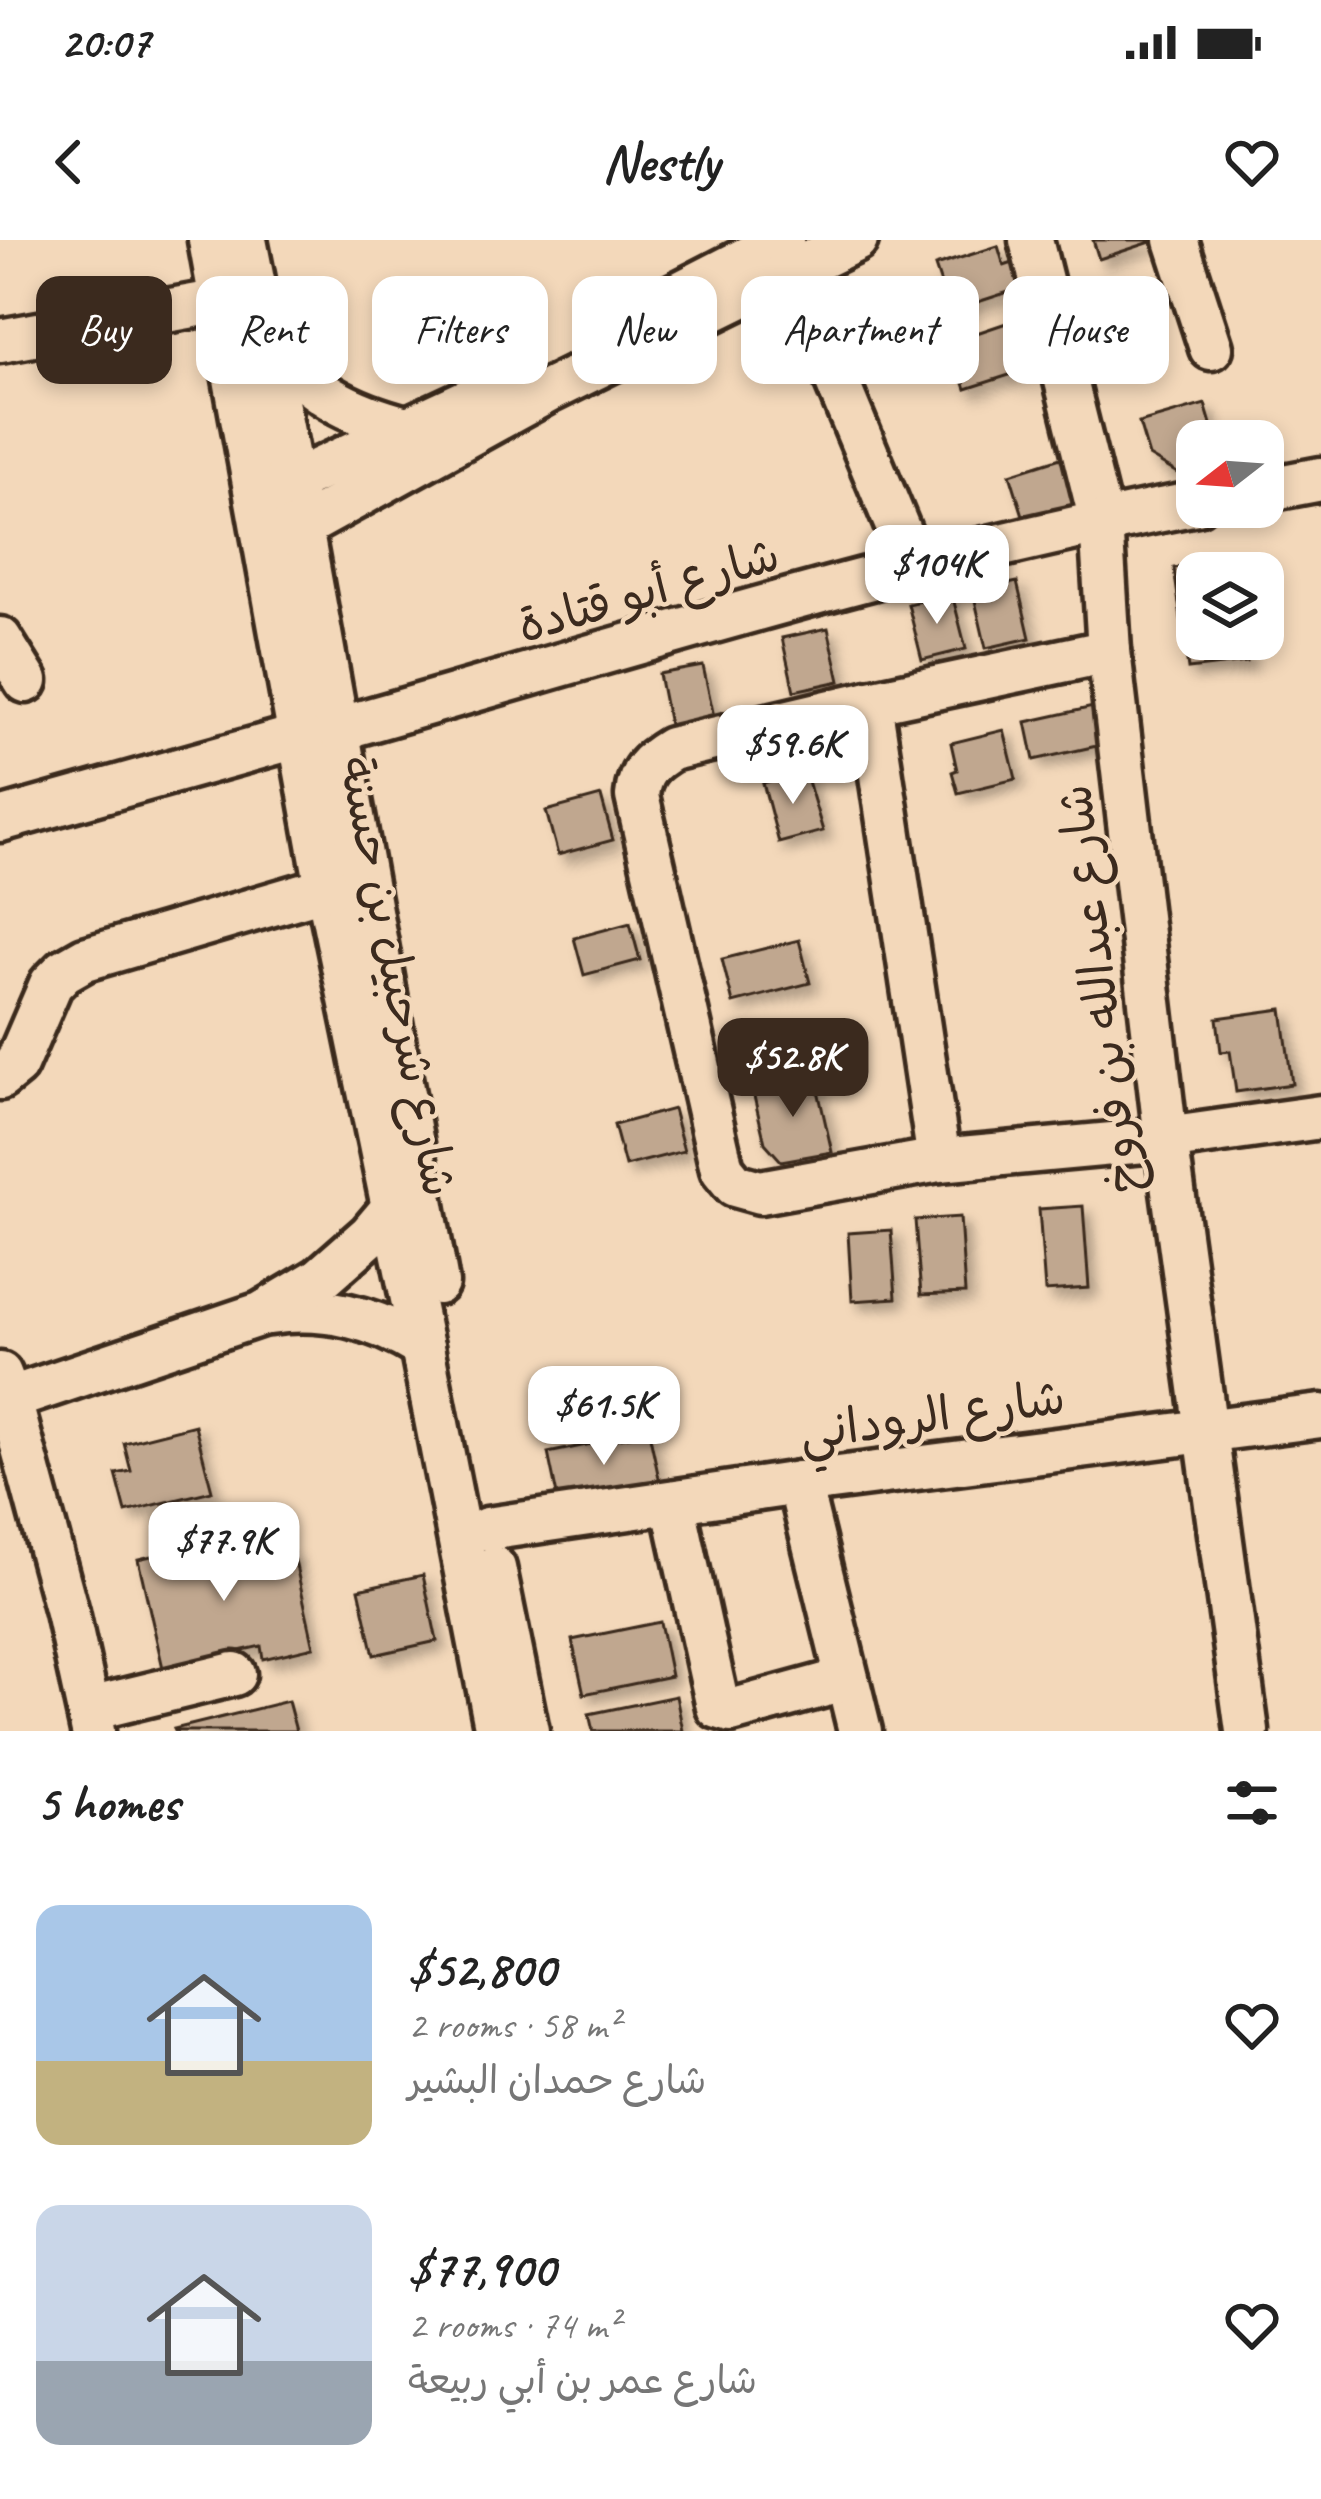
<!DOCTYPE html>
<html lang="en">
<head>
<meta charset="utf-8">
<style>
  body { margin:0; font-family:Caveat,"Playpen Sans Arabic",sans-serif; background:#f2f2f2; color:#222; height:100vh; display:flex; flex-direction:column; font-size:45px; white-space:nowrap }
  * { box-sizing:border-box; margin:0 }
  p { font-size:39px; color:#767676 }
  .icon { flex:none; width:66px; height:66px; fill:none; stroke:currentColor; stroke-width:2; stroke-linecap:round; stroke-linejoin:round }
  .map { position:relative; height:1491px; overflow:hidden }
  .side { display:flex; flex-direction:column; background:#fff; flex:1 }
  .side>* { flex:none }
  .hud { position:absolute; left:36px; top:36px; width:1251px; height:108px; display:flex; gap:24px }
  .needle { width:78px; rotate:253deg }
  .tools { position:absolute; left:1176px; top:180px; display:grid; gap:24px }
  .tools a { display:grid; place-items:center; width:108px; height:108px; border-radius:24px; background:#fff; box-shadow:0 6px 18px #0003; font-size:60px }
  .price { position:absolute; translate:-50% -102px; padding:0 27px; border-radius:24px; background:#fff; color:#222; font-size:39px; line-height:78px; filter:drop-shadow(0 3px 6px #0008) }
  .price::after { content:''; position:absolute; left:50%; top:72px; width:36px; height:27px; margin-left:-18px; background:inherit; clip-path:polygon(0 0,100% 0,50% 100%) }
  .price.selected { background:#3b2a1e; color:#fff }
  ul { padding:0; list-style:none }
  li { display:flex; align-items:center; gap:36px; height:300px; padding:0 36px }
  li span { display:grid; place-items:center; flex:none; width:336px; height:240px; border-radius:24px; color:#555 }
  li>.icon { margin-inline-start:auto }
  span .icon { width:144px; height:144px; fill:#fffc; stroke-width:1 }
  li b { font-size:51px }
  h2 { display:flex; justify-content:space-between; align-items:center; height:144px; padding:0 36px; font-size:51px }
  .pill { padding:0 42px; border-radius:24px; background:#fff; box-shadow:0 6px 18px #0003; font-size:42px; line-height:108px }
  .pill.selected { background:#3b2a1e; color:#fff }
  .status { display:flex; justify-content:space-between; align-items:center; height:84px; padding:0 60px; background:#fff; direction:ltr }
  .status svg { height:33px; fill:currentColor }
  header { display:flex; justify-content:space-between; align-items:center; height:156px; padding:0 36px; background:#fff; font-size:54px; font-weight:700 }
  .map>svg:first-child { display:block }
  .building { fill:#c0a78f; stroke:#3b2a1e; stroke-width:3; filter:url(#shadow) }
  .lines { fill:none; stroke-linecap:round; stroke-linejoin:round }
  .minor-casing { stroke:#3b2a1e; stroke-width:51 }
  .minor { stroke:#f3d8ba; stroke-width:42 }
  .labels { text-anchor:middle; stroke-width:9; stroke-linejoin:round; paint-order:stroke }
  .street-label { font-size:48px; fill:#3b2a1e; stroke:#f3d8ba }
</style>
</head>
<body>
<div class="status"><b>20:07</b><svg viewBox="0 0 49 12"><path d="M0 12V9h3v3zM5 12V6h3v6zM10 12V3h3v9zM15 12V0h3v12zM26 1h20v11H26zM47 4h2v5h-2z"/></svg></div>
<header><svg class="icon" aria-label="back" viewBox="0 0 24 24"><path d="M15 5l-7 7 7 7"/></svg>Nestly<svg class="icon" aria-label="heart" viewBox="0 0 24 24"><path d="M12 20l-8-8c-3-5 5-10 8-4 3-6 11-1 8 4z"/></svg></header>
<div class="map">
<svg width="1321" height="1491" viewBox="0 0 1321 1491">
  <defs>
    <filter id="shadow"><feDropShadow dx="8" dy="8" stdDeviation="6" flood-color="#0004"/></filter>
  </defs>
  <rect width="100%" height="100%" fill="#f3d8ba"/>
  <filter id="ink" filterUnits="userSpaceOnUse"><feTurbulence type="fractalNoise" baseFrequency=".00833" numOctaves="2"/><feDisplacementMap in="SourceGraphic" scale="24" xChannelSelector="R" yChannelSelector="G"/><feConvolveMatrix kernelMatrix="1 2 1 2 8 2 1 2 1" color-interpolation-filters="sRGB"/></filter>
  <g filter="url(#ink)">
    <g class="building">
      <polygon points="1093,0 1157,0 1099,19"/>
      <polygon points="998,6 1004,26 1016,22 1024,47 950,71 935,26"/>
      <polygon points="1030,75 1046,123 966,149 950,102"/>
      <polygon points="1205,164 1216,201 1197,201 1197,233 1184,237 1149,216 1139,183"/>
      <polygon points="1070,215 1086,265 1026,285 1010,234"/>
      <polygon points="1233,320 1235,333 1197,333 1197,399 1244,399 1247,422 1188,429 1174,328"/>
      <polygon points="1017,342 1030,398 986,408 973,352"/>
      <polygon points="952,354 966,409 922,420 908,364"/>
      <polygon points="828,388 840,441 794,451 782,398"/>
      <polygon points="703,426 715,481 670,490 659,434"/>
      <polygon points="1093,467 1101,505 1034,520 1026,482"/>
      <polygon points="1004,490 1016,539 958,553 952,532 957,530 951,503"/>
      <polygon points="805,531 823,591 779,603 763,543"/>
      <polygon points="601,556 613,600 558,615 546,571"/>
      <polygon points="630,683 640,720 584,735 574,698"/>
      <polygon points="799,700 810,743 733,763 722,719"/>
      <polygon points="1282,769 1292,844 1236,852 1230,811 1221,812 1217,778"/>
      <polygon points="815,837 832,912 781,921 765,903 753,852"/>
      <polygon points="673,869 684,911 625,926 614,885"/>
      <polygon points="1083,966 1089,1048 1045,1051 1039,969"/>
      <polygon points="960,977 965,1053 921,1055 915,980"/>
      <polygon points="891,990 896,1058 852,1061 848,993"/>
      <polygon points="195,1185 212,1251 126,1272 116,1234 131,1231 124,1203"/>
      <polygon points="649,1192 660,1243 559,1265 548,1213"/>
      <polygon points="224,1299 230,1326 293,1312 314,1407 263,1419 261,1406 163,1428 138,1319"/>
      <polygon points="423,1335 437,1401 374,1415 359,1349"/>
      <polygon points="660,1382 671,1436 584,1454 572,1400"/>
      <polygon points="676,1456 683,1491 593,1491 589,1474"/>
      <polygon points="288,1461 296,1491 175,1491 174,1489"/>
    </g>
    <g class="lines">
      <defs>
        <g id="minor">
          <polyline points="210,0 327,648 422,1107 497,1491"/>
          <polyline points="245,0 293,243 437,1043"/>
          <polyline points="1031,0 1101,281 1109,411 1166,899 1247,1491"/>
          <polyline points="1176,0 1211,108"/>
          <polyline points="781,7 914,327"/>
          <polyline points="610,89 783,0"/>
          <polyline points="0,101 221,61"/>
          <path d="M265,103c48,49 78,69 145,86"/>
          <polyline points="1263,250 1321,239"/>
          <polyline points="269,253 501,145"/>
          <polyline points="277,296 316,279 548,151 856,0"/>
          <polyline points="0,399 26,441"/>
          <path d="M1109,411l-239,51 -199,47c-20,12 -32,22 -34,47l85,373 13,16 25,7 179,-32 227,-21 155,-22"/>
          <polyline points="870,462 939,920"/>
          <path d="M338,489c284,-80 568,-171 859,-226"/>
          <polyline points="0,580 300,496"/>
          <polyline points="0,838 16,825 51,744 64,731 85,719 327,648"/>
          <path d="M269,1073c56,-8 105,4 153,34"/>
          <polyline points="0,1134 10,1160 67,1372 93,1491"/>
          <polyline points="0,1162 261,1074 320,1039 370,995 392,969"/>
          <polyline points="799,1243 860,1491"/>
          <polyline points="673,1262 718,1467 731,1471 847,1439"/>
          <polyline points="487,1289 799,1243 1321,1176"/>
          <polyline points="494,1328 527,1491"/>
          <polyline points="90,1469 234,1434"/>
        </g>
      </defs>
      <use href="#minor" class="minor-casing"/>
      <use href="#minor" class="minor"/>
    </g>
  </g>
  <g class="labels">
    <g class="street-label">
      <text transform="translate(648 349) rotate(-16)" y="17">شارع أبو قتادة</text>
      <text transform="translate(399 736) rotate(79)" y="17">شارع شرحبيل بن حسنة</text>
      <text transform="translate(1098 749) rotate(-97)" y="17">شارع عبدالله بن فروخ</text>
      <text transform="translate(932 1174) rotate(-8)" y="17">شارع الروداني</text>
    </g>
  </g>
</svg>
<div class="tools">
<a><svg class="needle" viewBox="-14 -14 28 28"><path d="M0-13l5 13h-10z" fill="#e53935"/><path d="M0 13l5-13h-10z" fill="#767676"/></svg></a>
<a><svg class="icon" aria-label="layers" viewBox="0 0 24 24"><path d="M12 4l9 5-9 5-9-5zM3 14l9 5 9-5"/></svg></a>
</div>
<b class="price" style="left:937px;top:387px">$104K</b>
<b class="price" style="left:793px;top:567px">$59.6K</b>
<b class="price selected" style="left:793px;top:880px">$52.8K</b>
<b class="price" style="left:604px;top:1228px">$61.5K</b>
<b class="price" style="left:224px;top:1364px">$77.9K</b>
<div class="hud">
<a class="pill selected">Buy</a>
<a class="pill">Rent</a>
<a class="pill">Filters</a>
<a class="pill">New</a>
<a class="pill">Apartment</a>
<a class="pill">House</a>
</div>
</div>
<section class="side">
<h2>5 homes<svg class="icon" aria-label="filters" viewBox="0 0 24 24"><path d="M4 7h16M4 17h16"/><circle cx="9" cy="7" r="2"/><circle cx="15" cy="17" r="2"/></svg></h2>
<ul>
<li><span style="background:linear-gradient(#a9c7e8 65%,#c2b280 0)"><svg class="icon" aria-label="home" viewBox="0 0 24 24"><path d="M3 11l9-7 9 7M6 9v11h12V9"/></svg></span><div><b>$52,800</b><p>2 rooms · 58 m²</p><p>شارع حمدان البشير</p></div><svg class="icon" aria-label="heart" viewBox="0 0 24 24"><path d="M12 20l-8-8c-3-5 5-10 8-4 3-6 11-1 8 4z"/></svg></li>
<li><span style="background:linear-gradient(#c9d6e8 65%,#9aa5b1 0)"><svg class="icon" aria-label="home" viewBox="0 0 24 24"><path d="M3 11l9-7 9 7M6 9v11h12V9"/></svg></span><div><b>$77,900</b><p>2 rooms · 74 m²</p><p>شارع عمر بن أبي ربيعة</p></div><svg class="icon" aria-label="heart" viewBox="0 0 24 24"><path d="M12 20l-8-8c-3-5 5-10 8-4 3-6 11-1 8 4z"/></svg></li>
</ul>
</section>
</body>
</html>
